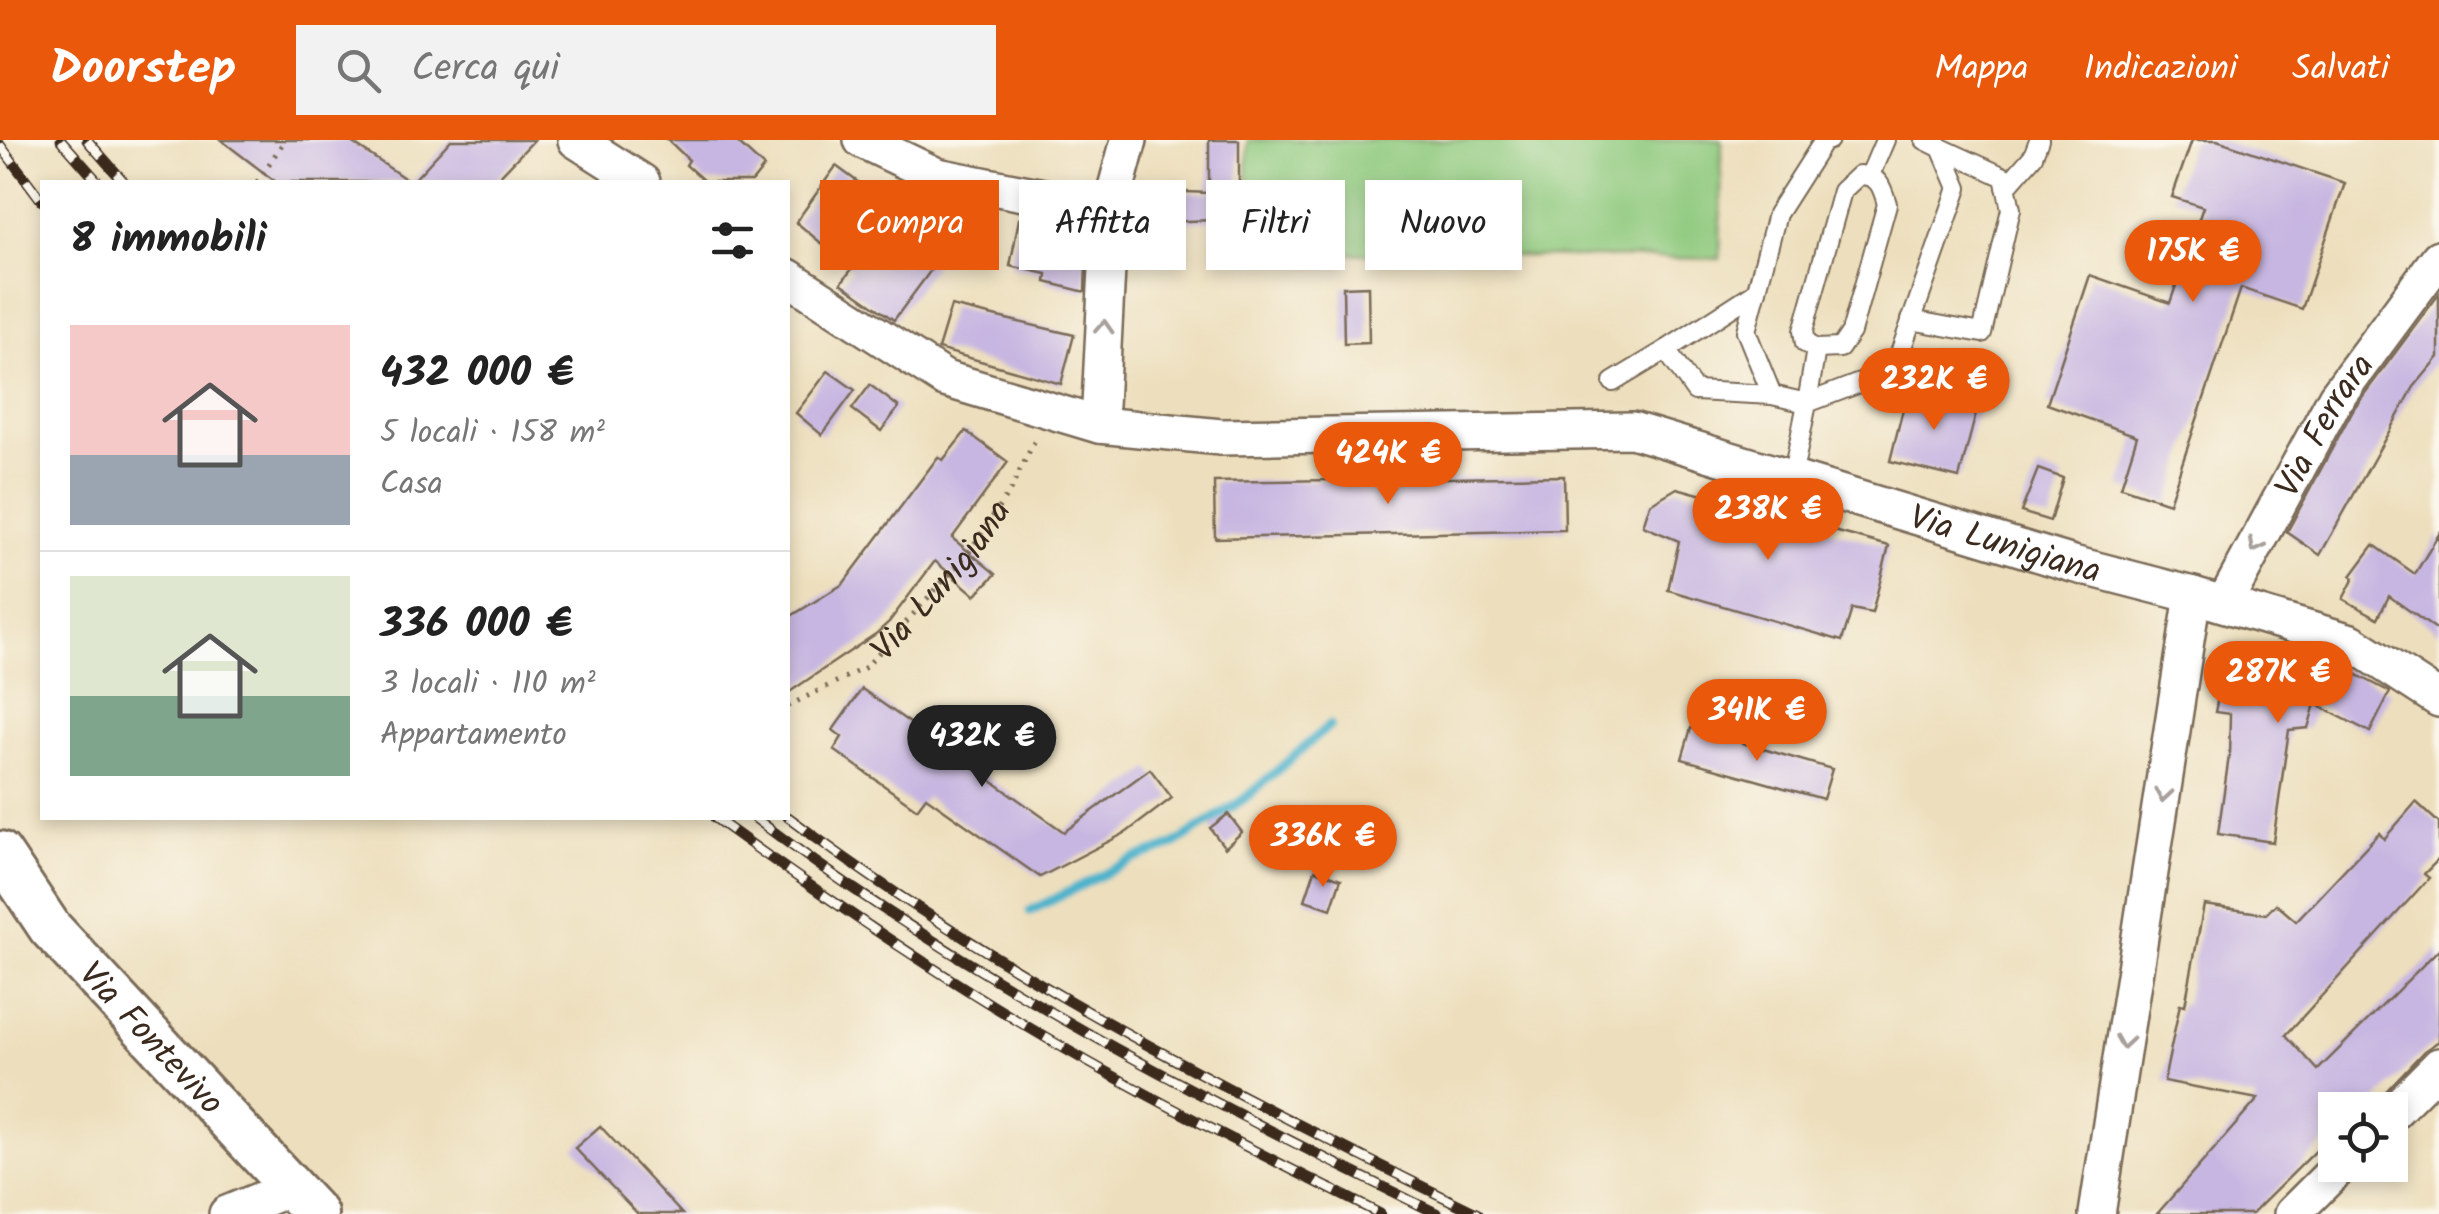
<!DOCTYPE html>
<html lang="it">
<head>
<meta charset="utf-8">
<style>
  body { margin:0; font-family:Kalam,sans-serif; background:#f2f2f2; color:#222; height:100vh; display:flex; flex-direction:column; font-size:38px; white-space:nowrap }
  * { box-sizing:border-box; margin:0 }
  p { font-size:32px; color:#767676 }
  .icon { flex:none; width:55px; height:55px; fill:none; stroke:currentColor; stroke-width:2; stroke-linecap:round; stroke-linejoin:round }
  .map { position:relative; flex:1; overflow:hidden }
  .drawer { position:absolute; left:40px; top:40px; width:750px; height:640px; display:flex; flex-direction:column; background:#fff; border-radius:0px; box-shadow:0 5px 15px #0003 }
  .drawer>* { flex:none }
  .top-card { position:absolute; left:820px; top:40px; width:950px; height:90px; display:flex; gap:20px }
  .fabs { position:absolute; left:2318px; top:952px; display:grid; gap:20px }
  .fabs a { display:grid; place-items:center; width:90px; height:90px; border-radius:0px; background:#fff; box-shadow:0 5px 15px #0003; font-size:50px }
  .price { position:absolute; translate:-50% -85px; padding:0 22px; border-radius:35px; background:#ea580c; color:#fff; font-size:32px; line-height:65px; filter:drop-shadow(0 2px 5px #0008) }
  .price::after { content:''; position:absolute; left:50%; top:60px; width:30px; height:22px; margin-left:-15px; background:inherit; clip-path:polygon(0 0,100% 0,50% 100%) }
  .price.selected { background:#222; color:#fff }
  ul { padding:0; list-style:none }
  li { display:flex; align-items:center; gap:30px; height:250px; padding:0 30px }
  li+li { border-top:2px solid #e0e0e0 }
  li span { display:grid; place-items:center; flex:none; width:280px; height:200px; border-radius:0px; color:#555 }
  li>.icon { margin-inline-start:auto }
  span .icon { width:120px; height:120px; fill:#fffc; stroke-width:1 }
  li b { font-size:42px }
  h2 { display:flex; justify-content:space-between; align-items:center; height:120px; padding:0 30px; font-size:42px }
  .chip { padding:0 35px; border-radius:0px; background:#fff; box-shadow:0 5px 15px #0003; font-size:35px; line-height:90px }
  .chip.selected { background:#ea580c; color:#fff }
  header { display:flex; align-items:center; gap:60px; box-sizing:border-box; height:140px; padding:0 50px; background:#ea580c; color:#fff }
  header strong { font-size:48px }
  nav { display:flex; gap:55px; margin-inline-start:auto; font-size:35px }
  .search { width:700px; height:90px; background:#f2f2f2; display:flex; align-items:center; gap:25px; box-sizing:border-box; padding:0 35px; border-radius:0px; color:#767676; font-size:38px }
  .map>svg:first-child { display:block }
  .green { fill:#8ec97d; stroke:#647a4e; stroke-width:2.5 }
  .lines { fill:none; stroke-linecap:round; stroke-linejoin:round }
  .stream { stroke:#4eb3cc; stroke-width:9 }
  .building { fill:#c7b6e1 }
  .service-casing { stroke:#796956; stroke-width:22 }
  .minor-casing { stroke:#796956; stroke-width:40 }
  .tertiary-casing { stroke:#796956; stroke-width:48 }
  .path { stroke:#796956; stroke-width:5; stroke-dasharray:2.5 8; stroke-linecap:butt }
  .service { stroke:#fff; stroke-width:18 }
  .minor { stroke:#fff; stroke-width:35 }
  .tertiary { stroke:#fff; stroke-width:42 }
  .rail-casing { stroke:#3b2a1e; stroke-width:11 }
  .rail { stroke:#fbf7ec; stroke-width:8; stroke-dasharray:22; stroke-linecap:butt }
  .oneway { stroke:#a79f9a }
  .labels { text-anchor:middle; stroke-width:10; stroke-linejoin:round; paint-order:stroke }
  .street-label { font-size:35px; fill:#3b2a1e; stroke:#fbf7ec }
</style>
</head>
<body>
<header>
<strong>Doorstep</strong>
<div class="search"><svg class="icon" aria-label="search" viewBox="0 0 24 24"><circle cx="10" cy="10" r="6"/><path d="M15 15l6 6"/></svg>Cerca qui</div>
<nav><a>Mappa</a><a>Indicazioni</a><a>Salvati</a></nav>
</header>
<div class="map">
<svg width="2439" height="1074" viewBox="0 0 2439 1074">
  <rect width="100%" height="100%" fill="#fbf7ec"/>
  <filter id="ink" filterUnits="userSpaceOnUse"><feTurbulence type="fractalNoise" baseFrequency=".01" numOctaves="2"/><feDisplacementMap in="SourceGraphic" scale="20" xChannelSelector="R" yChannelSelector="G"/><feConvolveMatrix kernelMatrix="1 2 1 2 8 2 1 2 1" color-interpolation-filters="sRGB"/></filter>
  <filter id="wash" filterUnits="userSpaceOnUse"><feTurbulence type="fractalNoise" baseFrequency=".0048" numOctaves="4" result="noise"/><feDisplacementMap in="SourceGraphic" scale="40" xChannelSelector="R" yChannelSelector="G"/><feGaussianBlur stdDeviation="2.25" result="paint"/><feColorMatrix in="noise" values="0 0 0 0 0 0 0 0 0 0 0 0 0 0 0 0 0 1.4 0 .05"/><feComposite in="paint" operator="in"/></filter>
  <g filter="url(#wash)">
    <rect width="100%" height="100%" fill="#eddfbd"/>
    <polygon class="green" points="1248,0 1722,0 1720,119 1246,112"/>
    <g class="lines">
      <polyline class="stream" points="1030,771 1134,719 1172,706 1244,659 1330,585"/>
    </g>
    <g id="blocks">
      <g class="building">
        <polygon points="221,0 348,0 410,42 276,42"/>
        <polygon points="451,0 534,0 494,42 412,42"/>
        <polygon points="668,0 735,0 764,27 752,42 705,42 686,25 689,20"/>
        <polygon points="1209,0 1239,0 1239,79 1162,82 1162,51 1209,53"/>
        <polygon points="2192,0 2217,0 2345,43 2302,169 2241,148 2169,363 2121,347 2137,296 2047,264 2090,135 2170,163 2203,67 2172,57"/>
        <polygon points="836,26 888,64 876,82 934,126 894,180 841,143 852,129 796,82"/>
        <polygon points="1019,79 1087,98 1085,152 1046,142 1047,134 1010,126"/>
        <polygon points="1368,146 1369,203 1344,204 1343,147"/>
        <polygon points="2439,154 2439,217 2414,247 2320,415 2287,392 2354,268"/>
        <polygon points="951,166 1074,195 1061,244 938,209"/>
        <polygon points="828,231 855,250 822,295 796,273"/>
        <polygon points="870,245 899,267 881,291 852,269"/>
        <polygon points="1908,249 1978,266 1959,338 1890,321"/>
        <polygon points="966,291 1008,322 952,398 996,434 975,455 935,421 889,482 877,493 788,553 788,478 843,444 938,317 943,320"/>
        <polygon points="2038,329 2063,338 2050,381 2021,372"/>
        <polygon points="1564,336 1565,390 1215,398 1214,342"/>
        <polygon points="1677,348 1889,406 1872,473 1852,469 1842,501 1668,450 1679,401 1643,386 1650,364"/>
        <polygon points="2439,394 2439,492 2389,456 2378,478 2343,459 2354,438 2351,436 2374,405 2415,434"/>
        <polygon points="2229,504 2342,527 2390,552 2370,592 2315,564 2308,588 2289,590 2273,702 2218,694 2229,616 2230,574 2215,572"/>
        <polygon points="862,549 1064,692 1150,629 1172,658 1127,692 1040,737 926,657 917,669 834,610 842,597 833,590"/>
        <polygon points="1691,588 1832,629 1823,659 1682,619"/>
        <polygon points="2416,662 2439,683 2439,719 2424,734 2429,738 2286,895 2318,930 2439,809 2439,901 2424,911 2368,970 2335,970 2335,992 2252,1074 2157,1074 2258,959 2164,941 2180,864 2185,865 2204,765 2266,774 2276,764 2296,781 2379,693 2384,699"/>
        <polygon points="1228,674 1242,692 1225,708 1210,688"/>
        <polygon points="1315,730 1341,739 1331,769 1305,760"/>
        <polygon points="600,986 682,1074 638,1074 575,1008"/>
      </g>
    </g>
  </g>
  <g filter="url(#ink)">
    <use href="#blocks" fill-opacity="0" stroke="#796956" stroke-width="2.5"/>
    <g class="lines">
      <defs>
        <g id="service">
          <path d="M1859,35c20,0 23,12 28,29l-36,128 -11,16 -24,1 -11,-6 -2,-12 39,-140z"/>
          <polyline points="1870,35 1885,0"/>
          <polyline points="2006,47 2033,16 2039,0"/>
          <polyline points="1757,151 1666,210 1695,251 1772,255"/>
          <polyline points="1911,180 1982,193 2011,69 2004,37 1941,8"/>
          <polyline points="1816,209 1807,263 1772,255 1746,191 1777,74 1823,2 1829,0"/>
          <polyline points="1613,242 1666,210"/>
          <polyline points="1792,338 1807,263 1894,230 1958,48 1941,8 1925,0"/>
        </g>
        <g id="minor">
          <polyline points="576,0 642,42"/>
          <polyline points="862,0 937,36 1110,70"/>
          <path id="s2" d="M788,137l157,102 154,46 122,12 411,-7 441,134 120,31 158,47 88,57"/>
          <polyline points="1099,285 1110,70 1129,0"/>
          <path id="s3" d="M2224,464l112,-207 103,-139"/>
          <polyline points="2390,975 2439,926"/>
          <polyline points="227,1074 292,1047"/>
          <polyline points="2097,1074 2193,455"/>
          <polyline points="2292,1074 2341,1025"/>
        </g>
        <g id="tertiary">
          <path id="s4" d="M0,713l50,75 266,286"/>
        </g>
      </defs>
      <use href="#service" class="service-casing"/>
      <use href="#minor" class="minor-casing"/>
      <use href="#tertiary" class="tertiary-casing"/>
      <g class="path">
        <polyline points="257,42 285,0"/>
        <path id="s1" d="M788,566l78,-39 103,-115 42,-63 24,-49"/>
      </g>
      <use href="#service" class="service"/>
      <use href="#minor" class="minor"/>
      <use href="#tertiary" class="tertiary"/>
      <defs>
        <g id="rail">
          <polyline points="61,0 98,42"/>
          <polyline points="87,0 124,42"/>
          <polyline points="0,5 42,61"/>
          <path d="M788,677c213,160 452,280 690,397"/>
          <path d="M715,678c120,87 245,172 375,245 95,54 193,102 290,151"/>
          <path d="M755,678c210,159 447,281 683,396"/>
        </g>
      </defs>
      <use href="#rail" class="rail-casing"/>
      <use href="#rail" class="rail"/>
    </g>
    <defs><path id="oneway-chevron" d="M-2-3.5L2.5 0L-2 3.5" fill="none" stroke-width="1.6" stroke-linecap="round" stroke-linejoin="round" transform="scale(2.5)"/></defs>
    <g class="oneway">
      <use href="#oneway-chevron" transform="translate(1104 187) rotate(-87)"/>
      <use href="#oneway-chevron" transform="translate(2256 406) rotate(118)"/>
      <use href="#oneway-chevron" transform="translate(2163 655) rotate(99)"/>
      <use href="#oneway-chevron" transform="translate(2124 902) rotate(99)"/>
    </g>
  </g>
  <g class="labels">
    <g class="street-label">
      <text dy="12" stroke="none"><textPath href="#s3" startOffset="205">Via Ferrara</textPath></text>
      <text dy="12" stroke="none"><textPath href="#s2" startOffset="1272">Via Lunigiana</textPath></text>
      <text dy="12" stroke="none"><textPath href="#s1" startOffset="202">Via Lunigiana</textPath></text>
      <text dy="12" stroke="none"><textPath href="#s4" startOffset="240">Via Fontevivo</textPath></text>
    </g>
  </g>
</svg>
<div class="fabs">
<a><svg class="icon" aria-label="locate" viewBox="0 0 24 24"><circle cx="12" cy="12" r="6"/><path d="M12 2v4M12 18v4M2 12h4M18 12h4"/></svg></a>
</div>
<b class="price" style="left:2193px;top:165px">175K €</b>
<b class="price" style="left:1934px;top:293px">232K €</b>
<b class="price" style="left:1388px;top:367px">424K €</b>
<b class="price" style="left:1768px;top:423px">238K €</b>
<b class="price" style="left:2278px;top:586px">287K €</b>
<b class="price" style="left:1757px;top:624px">341K €</b>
<b class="price selected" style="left:982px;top:650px">432K €</b>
<b class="price" style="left:1323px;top:750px">336K €</b>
<div class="top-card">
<a class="chip selected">Compra</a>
<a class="chip">Affitta</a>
<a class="chip">Filtri</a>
<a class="chip">Nuovo</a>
</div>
<section class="drawer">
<h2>8 immobili<svg class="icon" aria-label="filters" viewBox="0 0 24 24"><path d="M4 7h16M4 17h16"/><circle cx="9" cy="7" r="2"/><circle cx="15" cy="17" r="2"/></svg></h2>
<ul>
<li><span style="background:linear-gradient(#f6c9c9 65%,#9aa5b1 0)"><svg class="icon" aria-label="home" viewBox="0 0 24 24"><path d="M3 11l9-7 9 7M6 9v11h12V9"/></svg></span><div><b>432 000 €</b><p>5 locali · 158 m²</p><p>Casa</p></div></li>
<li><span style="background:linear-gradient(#dfe7d0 60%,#7fa58c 0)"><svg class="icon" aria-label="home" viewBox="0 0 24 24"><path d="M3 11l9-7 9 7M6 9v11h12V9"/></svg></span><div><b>336 000 €</b><p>3 locali · 110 m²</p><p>Appartamento</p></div></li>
</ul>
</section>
</div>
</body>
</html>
